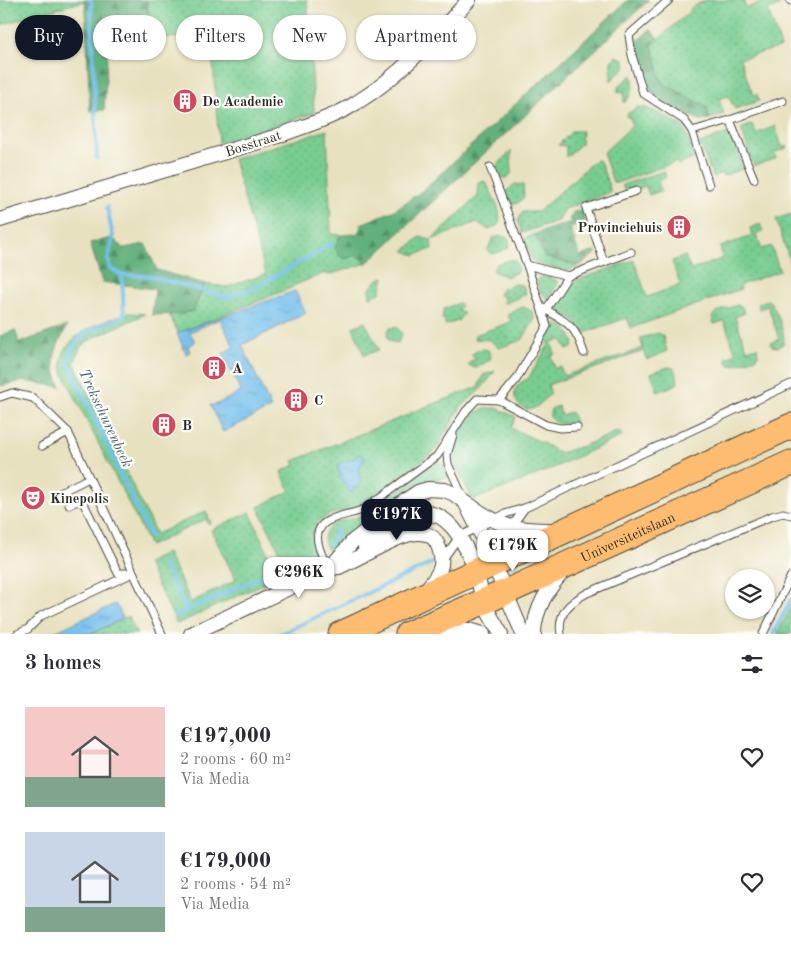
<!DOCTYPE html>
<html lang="en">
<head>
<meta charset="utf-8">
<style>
  body { margin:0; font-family:"Old Standard TT",serif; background:#f7f7f7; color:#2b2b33; height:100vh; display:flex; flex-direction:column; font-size:19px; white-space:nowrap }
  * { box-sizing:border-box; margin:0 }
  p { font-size:16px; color:#7c7c81 }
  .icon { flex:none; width:28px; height:28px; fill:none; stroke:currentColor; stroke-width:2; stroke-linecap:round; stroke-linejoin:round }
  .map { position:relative; height:634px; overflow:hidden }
  .details { display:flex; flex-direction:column; background:#fff; flex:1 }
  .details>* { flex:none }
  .hud { position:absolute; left:15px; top:15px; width:500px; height:45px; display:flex; gap:10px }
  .tools { position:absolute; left:725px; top:569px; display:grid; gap:10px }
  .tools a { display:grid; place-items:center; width:50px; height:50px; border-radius:50%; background:#fff; box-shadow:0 1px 4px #0004; font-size:25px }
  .price { position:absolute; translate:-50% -42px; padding:0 11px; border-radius:10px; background:#fff; color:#222; font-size:16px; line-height:32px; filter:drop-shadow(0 1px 2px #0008) }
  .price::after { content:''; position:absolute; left:50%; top:30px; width:15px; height:11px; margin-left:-8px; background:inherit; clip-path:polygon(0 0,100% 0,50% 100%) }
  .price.current { background:#111827; color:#fff }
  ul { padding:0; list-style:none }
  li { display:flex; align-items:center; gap:15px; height:125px; padding:0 25px }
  li span { display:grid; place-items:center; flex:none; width:140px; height:100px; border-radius:0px; color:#555 }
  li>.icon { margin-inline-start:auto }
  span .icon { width:60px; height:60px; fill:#fffc; stroke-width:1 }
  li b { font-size:21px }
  h2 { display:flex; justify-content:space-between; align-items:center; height:60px; padding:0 25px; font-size:21px }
  .tag { padding:0 18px; border-radius:22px; background:#fff; box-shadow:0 1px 4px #0004; font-size:18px; line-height:45px }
  .tag.current { background:#111827; color:#fff }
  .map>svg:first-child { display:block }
  .green { fill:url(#green-dots); stroke:#527c5e }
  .forest { fill:url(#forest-firs); stroke:#466e53 }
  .water { fill:url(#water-ripples); stroke:#50768c }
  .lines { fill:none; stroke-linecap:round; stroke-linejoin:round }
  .stream { stroke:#74c0ed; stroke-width:4 }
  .lane-casing { stroke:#474641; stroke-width:9 }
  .street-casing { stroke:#474641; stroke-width:16 }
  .highway-casing { stroke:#474641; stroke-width:27 }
  .lane { stroke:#fff; stroke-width:7 }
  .street { stroke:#fff; stroke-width:14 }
  .highway { stroke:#fdbc70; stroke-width:25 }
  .labels { text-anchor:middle; stroke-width:4.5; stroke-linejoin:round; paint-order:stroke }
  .poi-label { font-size:14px; font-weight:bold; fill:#2b2b2b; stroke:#fdfcf7; text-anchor:start }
  .street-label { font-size:14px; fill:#2b2b2b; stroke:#fdfcf7 }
  .water-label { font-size:15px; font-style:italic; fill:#455f6f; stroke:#fdfcf7 }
</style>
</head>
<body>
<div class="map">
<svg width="791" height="634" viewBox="0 0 791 634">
  <defs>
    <pattern id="green-dots" width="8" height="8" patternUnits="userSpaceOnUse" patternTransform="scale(1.25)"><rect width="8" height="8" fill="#78cd91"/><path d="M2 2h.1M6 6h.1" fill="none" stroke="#68b07d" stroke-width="1.8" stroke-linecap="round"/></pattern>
    <pattern id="forest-firs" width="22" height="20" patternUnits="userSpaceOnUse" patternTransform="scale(1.25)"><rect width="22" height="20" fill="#62b07b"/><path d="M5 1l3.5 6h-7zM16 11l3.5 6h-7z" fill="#518f65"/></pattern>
    <pattern id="water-ripples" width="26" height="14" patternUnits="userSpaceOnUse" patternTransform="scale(1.25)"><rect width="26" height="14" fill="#74c0ed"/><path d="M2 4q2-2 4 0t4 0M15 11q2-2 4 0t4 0" fill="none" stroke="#5f9cc0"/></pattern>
  </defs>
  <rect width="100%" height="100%" fill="#fdfcf7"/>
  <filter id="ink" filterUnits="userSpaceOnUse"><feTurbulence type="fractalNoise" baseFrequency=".02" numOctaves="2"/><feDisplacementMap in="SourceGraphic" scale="10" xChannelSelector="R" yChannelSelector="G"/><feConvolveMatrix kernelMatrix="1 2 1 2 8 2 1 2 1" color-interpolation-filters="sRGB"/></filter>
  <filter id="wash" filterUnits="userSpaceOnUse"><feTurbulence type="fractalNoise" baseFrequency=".0096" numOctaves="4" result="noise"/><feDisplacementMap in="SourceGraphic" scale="20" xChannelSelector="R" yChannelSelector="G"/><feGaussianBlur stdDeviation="1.12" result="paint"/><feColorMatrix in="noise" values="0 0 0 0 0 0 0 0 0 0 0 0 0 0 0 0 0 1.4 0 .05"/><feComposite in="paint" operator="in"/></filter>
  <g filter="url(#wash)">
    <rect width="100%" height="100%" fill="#e8e1bf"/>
    <g class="green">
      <polygon points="0,0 85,0 85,1 0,25"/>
      <polygon points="147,0 307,0 310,31 314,113 219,143 211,37 151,38"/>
      <polygon points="705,0 743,0 746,8 770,0 776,0 779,6 768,10 781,47 740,59 753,95 757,94 759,101 735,109 728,96 719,99 724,114 710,119 706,106 664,84 660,77 652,45 691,10 691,8"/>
      <polygon points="616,56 624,59 626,66 611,81 611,61"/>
      <path d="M632,75c3,11 0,21 -8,28v-12l-6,1v-5z"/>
      <path d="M638,107c14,0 32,13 46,20l11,31 -17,7 -2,-3 -59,21 -4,-1 -10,-29 29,-27 -2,-9h-3v-3z"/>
      <polygon points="752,124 756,134 775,126 782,147 786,146 787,148 774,153 776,158 754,166 741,129"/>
      <polygon points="327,130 331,234 341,235 335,248 357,254 367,263 328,275 325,273 295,285 291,288 178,333 169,314 182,314 193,311 205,284 227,287 266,274 233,159"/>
      <polygon points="572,131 582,131 581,144 566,157 566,146 558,145"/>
      <polygon points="730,132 744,168 723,176 722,173 713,177 700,144"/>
      <polygon points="511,151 512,173 506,178 499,177 496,169 498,164"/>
      <polygon points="595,160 600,161 611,192 562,210 563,214 559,216 560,220 522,233 518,220 523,212 538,212"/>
      <polygon points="664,171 666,177 658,181 661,191 649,195 646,186 625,192 622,185"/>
      <path d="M481,181l5,1c5,12 18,30 12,43l-9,5 -12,-8 -46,18 1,9 -17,6 -11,-4 16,-14 11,3 47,-44 1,-13z"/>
      <polygon points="515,184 523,185 524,197 518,203 510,205 504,196 506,192"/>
      <polygon points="791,214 791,265 776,219"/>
      <polygon points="760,224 763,231 756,234 762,249 771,246 780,271 740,285 741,289 631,328 627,318 581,334 573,318 571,318 556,309 556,306 571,284 580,279 634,260 647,297 680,285 672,261 685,256 691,270 723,258 720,247 752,236 750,228"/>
      <polygon points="535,234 545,257 579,266 567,271 537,264 531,259 524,239"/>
      <polygon points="501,236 508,238 510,243 508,248 494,254 487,251 493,238"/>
      <polygon points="509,260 515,260 518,268 517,272 506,277 493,271 496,264"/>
      <path d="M542,275l14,5 2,4 -9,13h-3c-5,-4 -10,-12 -8,-18z"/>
      <polygon points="384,277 380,293 370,297 369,290 378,279"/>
      <polygon points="515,284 523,285 526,294 506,303 503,302 504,297 499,295 502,289"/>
      <path d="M768,300c7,4 19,37 15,44l-5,3 -6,-1 -2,-3 9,-4 -11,-33 -9,3v-6z"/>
      <polygon points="459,303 461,305 458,311 464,313 458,321 445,325 445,320 442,319 444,309"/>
      <polygon points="737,305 742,307 745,313 735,317 747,350 757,347 758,355 756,358 732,366 728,364 726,358 736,354 724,321 714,324 712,317 716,312"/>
      <polygon points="523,307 532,311 535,319 522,340 499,348 490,340 474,339 475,335 508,323 511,319 508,317 508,314"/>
      <path d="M128,313l17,1 -54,25 -10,7 -7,17 82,171 50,-23 5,12 -3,1 -2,-5 -56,27 -85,-169c-1,-4 -4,-10 -3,-15 1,-29 44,-41 66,-49z"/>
      <polygon points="365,322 379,350 364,355 353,327"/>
      <path d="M554,324c12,0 16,10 20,19l-2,5 -5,2 -5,-10 -11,2 4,12 -4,2 4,13 5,-3 4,10 79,-28 -3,-10 19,-5 4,3 4,15 -20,9 -4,-9 -95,34 3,9c-7,4 -12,13 -19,15 -14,4 -29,-21 -4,-30l21,-35 -6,-4 7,-12z"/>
      <polygon points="396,326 402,334 398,343 389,341 387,334 389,329"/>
      <polygon points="483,349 488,350 491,355 490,360 475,368 468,365 471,361 476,359 472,356 473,353"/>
      <polygon points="668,367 674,368 678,380 677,384 658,392 651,373"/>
      <polygon points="495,371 481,389 461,407 435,451 358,507 350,510 331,514 319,521 312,534 315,555 314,560 289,571 258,507 288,492 289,489 281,472 295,465 293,461 410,414 410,413 478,387 483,375"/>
      <path d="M558,406l3,9 10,-3 4,10c-11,3 -30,3 -24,-13z"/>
      <path d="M487,408h10l19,9 -5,11 34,16 14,9 24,-7 36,-15 3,5 -73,34 -76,30c-13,-26 -28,-41 -12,-69 8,-14 10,-18 26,-23z"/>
      <path d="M435,462c9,0 11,7 15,15l-28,5 -14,7 -51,38 -27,25c-9,-10 -8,-22 5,-28l-1,-2 17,-3 13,-5z"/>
      <polygon points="250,512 278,577 177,624 147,563 167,553 191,602 236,580 211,530"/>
      <polygon points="791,607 791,634 777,634"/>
      <polygon points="128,616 137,634 90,634"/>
    </g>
    <g class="forest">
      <polygon points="85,0 147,0 149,25 109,29 104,110 90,111"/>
      <polygon points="628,0 649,0 367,263 357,255 344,259 339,255 335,247 341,235 359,234 361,224 395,210 422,191"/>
      <path d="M650,29l9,10 -7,6 8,32 4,7 42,22 4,13 -8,2c-16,-7 -40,-15 -52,-29l-15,-41v-7z"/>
      <polygon points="581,209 585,222 570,228 580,256 596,251 596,253 579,266 545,257 535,234 571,222 569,218 573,216 572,213"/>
      <polygon points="112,238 124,248 145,244 157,270 205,284 193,311 182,314 152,315 155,289 102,282 90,243"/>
      <path d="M67,326c-12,25 -19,34 -6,61l-37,-6 -24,5v-50l15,-6 4,13z"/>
    </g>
    <g class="water">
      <polygon points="295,291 306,313 242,345 271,408 223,432 210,405 215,405 241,392 223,353 234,347 220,319 190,332 195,342 188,346 190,352 186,354 177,333"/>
      <polygon points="358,454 363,456 365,459 358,471 362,482 350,493 339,473 338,464 355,458"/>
      <polygon points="115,604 120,611 122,619 90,634 50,634"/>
    </g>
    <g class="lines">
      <g class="stream">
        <polyline points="91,0 97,158"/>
        <polyline points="107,207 113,237 108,259 110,268 122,275 149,276 227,297 255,288 331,244"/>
        <path d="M122,275l2,41c-24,10 -54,17 -55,48l81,172"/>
        <polyline points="331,544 335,537 336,529"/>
        <polyline points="294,562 309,555"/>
        <polyline points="164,564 187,610"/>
        <polyline points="175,616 274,571"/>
        <polyline points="280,634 432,563"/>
        <polyline points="773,634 791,600"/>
      </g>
    </g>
  </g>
  <g filter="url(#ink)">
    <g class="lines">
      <defs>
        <g id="lane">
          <polyline points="669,0 629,35 632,55 643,93 684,120 692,131 730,120 783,101"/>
          <polyline points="790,0 791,1"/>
          <polyline points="730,120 754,179"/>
          <polyline points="692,131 709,185"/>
          <polyline points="490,167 527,265 547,326 516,380 499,400"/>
          <polyline points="604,262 586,208 636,191"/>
          <polyline points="527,265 568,276 543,314"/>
          <polyline points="568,276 631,252"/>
          <path d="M545,309c24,15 30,16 39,44"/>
          <polyline points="0,397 12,393 33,398 68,432 162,634"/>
          <polyline points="453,435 447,455 448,464 463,497"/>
          <polyline points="42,446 68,432"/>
          <polyline points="63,491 89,478"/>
          <polyline points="69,505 79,500 84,504 118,573 130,573"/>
          <polyline points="498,554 510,528 525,508 791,384"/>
          <polyline points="443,559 459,537 505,514 524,508"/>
          <path d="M329,569c-9,-16 -22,-41 3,-50 11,-5 23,-5 34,-11l71,-52 29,-45 11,-12 22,1 47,25 14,3 17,-1"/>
          <polyline points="17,634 28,629 41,616 133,573"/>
          <path d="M561,634c-4,-21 9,-32 26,-41l185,-77 11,-3 8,2"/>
          <polyline points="763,634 791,576"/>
        </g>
        <g id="street">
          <path d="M0,220l278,-84c26,-10 55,-18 78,-33 44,-27 79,-66 113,-103"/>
          <path d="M468,504c34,24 45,26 87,26"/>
          <path d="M365,547c11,-8 31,-26 43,-31 38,-15 56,25 68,54 3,10 4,20 7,30 4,12 12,23 18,34"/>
          <polyline points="329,569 353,541 406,500 418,492 428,489 445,490 454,494 465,502 481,534 523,634"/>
          <polyline points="433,630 469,630 483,634"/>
          <path d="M191,634l138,-65 10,-2c12,-6 24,-12 36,-18 17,-8 54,-31 64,-1 7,19 -2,28 -13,42"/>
          <path d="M534,634c0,-23 14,-47 30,-63"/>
        </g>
        <g id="highway">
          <polyline points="341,634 791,426"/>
          <path id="s1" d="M408,634l98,-42 285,-129"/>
        </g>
      </defs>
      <use href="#lane" class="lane-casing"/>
      <use href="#street" class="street-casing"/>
      <use href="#highway" class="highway-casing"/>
      <use href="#lane" class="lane"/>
      <use href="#street" class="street"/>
      <use href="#highway" class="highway"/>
    </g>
  </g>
  <defs>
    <symbol id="building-disc" viewBox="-11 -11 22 22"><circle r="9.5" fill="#d1495b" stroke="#fdfcf7"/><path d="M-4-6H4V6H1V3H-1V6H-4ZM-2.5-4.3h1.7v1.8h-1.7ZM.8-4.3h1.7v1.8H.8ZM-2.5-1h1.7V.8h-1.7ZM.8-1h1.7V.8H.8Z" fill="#fff"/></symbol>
    <symbol id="theatre-disc" viewBox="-11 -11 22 22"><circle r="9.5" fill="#d1495b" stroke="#fdfcf7"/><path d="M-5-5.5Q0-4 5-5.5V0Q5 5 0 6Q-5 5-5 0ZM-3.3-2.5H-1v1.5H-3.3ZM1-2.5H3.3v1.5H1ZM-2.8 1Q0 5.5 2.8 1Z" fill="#fff"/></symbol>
  </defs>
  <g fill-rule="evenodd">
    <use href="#building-disc" x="171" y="87" width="28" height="28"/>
    <use href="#building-disc" x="665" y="213" width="28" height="28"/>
    <use href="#building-disc" x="200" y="354" width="28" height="28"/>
    <use href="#building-disc" x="282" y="386" width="28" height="28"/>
    <use href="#building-disc" x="150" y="411" width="28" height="28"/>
    <use href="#theatre-disc" x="19" y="484" width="28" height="28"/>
  </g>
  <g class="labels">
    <g class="poi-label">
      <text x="202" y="106">De Academie</text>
      <text x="662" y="232" text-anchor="end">Provinciehuis</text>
      <text x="232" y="373">A</text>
      <text x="314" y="405">C</text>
      <text x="182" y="430">B</text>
      <text x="50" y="503">Kinepolis</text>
    </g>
    <g class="street-label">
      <text transform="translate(253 143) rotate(-18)" y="5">Bosstraat</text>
      <text dy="5" stroke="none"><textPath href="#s1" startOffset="240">Universiteitslaan</textPath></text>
    </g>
    <g class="water-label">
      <text transform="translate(106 418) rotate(65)" y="5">Trekschurenbeek</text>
    </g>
  </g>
</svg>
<div class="tools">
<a><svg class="icon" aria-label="layers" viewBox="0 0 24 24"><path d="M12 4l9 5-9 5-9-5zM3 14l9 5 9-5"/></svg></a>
</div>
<b class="price current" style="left:397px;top:541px">€197K</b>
<b class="price" style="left:513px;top:572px">€179K</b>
<b class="price" style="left:299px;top:599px">€296K</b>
<div class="hud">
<a class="tag current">Buy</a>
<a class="tag">Rent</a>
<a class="tag">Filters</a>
<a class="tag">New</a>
<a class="tag">Apartment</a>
</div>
</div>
<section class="details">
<h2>3 homes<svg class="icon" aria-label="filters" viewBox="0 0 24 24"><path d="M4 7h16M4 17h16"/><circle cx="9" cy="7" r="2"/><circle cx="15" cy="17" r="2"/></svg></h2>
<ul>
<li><span style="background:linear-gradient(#f6c9c9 70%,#7fa58c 0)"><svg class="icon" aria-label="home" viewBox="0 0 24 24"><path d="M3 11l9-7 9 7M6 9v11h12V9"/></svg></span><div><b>€197,000</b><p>2 rooms · 60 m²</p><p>Via Media</p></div><svg class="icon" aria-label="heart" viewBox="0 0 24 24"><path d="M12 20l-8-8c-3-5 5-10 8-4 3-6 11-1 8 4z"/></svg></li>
<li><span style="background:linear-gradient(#c9d6e8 75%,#7fa58c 0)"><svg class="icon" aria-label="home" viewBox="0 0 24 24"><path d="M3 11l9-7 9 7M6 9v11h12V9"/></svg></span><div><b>€179,000</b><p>2 rooms · 54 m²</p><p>Via Media</p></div><svg class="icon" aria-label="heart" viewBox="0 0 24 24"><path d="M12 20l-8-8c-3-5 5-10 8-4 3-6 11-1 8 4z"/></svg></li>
</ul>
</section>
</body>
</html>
